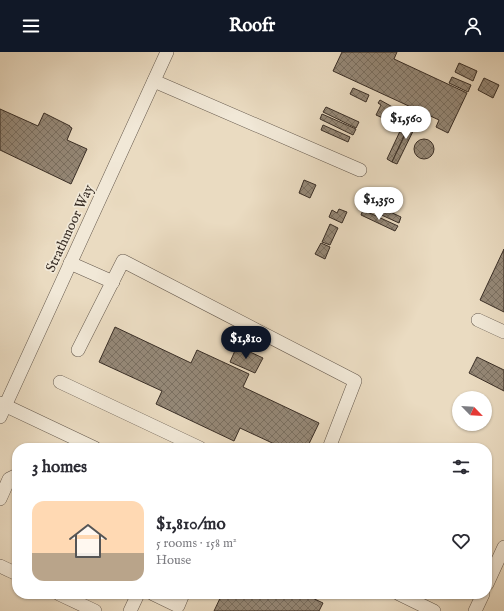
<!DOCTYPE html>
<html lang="en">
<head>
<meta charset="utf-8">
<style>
  body { margin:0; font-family:"IM FELL English",serif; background:#f2f2f3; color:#2b2b33; height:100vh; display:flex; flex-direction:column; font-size:15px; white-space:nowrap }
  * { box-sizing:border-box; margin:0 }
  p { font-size:13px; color:#7c7c81 }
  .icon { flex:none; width:22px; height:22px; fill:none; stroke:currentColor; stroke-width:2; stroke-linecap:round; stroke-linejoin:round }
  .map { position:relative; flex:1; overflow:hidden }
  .drawer { position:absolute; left:12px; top:391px; width:480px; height:156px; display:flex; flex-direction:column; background:#fff; border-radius:16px; box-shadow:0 1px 3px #0004 }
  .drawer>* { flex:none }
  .needle { width:26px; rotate:115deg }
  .controls { position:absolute; left:452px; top:339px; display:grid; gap:8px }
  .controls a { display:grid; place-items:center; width:40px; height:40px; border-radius:50%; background:#fff; box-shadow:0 1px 3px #0004; font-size:20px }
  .price { position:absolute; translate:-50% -34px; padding:0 9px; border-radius:14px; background:#fff; color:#222; font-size:13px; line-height:26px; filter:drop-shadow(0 1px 2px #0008) }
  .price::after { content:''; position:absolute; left:50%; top:24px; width:12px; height:9px; margin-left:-6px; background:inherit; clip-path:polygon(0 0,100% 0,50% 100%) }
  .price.active { background:#111827; color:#fff }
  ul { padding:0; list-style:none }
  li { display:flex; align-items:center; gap:12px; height:100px; padding:0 20px }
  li+li { border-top:1px solid #e1e1e2 }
  li span { display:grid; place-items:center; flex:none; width:112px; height:80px; border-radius:12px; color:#555 }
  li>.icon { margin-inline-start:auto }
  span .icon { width:48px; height:48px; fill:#fffc; stroke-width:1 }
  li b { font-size:17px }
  h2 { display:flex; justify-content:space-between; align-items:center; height:48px; padding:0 20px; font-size:17px }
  header { display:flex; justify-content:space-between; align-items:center; height:52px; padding:0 20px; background:#111827; color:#fff; font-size:18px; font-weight:700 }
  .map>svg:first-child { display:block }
  .building { fill:url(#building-cross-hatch); stroke:#392e26 }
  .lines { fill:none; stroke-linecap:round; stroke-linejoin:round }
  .minor-casing { stroke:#65594d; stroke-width:14 }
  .minor { stroke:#f1e8d7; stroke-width:13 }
  .labels { text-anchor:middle; stroke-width:3.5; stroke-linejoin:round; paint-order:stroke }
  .street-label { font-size:14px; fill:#392e26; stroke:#f1e8d7 }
</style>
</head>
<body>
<header><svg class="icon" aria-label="menu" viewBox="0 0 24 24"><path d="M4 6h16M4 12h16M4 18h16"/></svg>Roofr<svg class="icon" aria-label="person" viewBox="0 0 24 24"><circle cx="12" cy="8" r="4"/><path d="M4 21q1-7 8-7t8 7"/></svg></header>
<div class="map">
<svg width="504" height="559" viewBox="0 0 504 559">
  <defs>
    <pattern id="building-cross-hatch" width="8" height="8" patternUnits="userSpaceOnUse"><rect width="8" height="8" fill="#958877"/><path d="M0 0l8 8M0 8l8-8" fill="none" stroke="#7b7061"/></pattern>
  </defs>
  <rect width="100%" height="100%" fill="#eadbc1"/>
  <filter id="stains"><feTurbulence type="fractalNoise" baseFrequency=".005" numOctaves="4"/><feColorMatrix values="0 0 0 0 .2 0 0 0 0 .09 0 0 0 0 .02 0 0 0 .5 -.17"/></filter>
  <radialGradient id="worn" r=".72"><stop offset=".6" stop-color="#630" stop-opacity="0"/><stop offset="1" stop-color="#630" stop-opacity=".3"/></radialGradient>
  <g class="building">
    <polygon points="342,0 397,0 394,7 467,41 448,81 436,75 439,68 333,19"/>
    <polygon points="459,11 477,19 473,29 455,20"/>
    <polygon points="452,25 471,33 468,40 449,31"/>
    <polygon points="484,26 499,33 493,46 478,38"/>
    <polygon points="353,36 369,43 366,50 350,42"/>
    <polygon points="380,48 398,58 392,70 376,63 381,53 378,51"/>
    <polygon points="326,55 359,70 356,76 323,60"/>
    <polygon points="0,57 38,74 44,61 70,74 70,75 72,76 67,88 87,97 71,132 0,98"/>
    <polygon points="322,62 356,77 353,83 320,67"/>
    <polygon points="408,62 413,64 392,110 387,107"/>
    <polygon points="414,64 419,67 397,112 392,110"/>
    <polygon points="323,73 350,85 348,90 321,78"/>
    <circle cx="424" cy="97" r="10"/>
    <polygon points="304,128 316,133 310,146 299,141"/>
    <polygon points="367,149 401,165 399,171 364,155"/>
    <polygon points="339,157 347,160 342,171 329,165 332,158 337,161"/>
    <polygon points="363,158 398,174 395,179 361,163"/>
    <polygon points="330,172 338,176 330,193 322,190"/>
    <polygon points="321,191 330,195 325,207 315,202"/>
    <polygon points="504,197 504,260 480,248"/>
    <polygon points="115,275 191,311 197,298 249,322 243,335 319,371 307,396 283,396 240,376 234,389 156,352 162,339 99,310"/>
    <polygon points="237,294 263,306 255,321 230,310"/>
    <polygon points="477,305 504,318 504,339 469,321"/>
    <polygon points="222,542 304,542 323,551 319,559 214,559"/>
  </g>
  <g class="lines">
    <defs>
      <g id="minor">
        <polyline points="154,29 360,118"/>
        <polyline points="70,211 113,230"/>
        <polyline points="478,268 504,280"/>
        <polyline points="78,298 123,209 355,329 329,396"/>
        <polyline points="60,330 200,396"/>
        <polyline points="0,351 95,396"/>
        <polyline points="0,365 167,0"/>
        <polyline points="0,447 9,427 17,423"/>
        <polyline points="0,514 17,522"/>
        <polyline points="487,532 504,495"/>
        <polyline points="59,542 95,559"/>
        <polyline points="153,542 178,554 183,542"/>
        <polyline points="399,542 434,559"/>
        <polyline points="130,559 138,542"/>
        <polyline points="475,559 483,542"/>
      </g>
    </defs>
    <use href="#minor" class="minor-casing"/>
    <use href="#minor" class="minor"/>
  </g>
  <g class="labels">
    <g class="street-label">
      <text transform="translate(69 176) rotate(-65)" y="5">Strathmoor Way</text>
    </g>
  </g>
  <rect width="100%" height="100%" filter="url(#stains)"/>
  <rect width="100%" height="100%" fill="url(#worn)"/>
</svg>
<div class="controls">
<a><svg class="needle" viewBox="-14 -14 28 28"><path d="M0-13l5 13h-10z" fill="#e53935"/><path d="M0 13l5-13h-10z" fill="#7c7c81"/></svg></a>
</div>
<b class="price" style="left:406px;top:88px">$1,560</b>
<b class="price" style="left:379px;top:169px">$1,350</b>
<b class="price active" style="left:246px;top:308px">$1,810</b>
<section class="drawer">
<h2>3 homes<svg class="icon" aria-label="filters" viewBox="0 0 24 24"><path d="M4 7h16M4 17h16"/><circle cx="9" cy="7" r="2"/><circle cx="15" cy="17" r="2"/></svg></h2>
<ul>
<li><span style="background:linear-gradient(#ffd9b3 65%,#b9a48a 0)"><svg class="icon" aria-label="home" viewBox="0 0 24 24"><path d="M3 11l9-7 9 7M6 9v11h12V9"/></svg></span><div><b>$1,810/mo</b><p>5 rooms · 158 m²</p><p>House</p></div><svg class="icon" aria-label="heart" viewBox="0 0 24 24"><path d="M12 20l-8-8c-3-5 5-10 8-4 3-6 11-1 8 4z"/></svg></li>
</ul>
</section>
</div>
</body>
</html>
